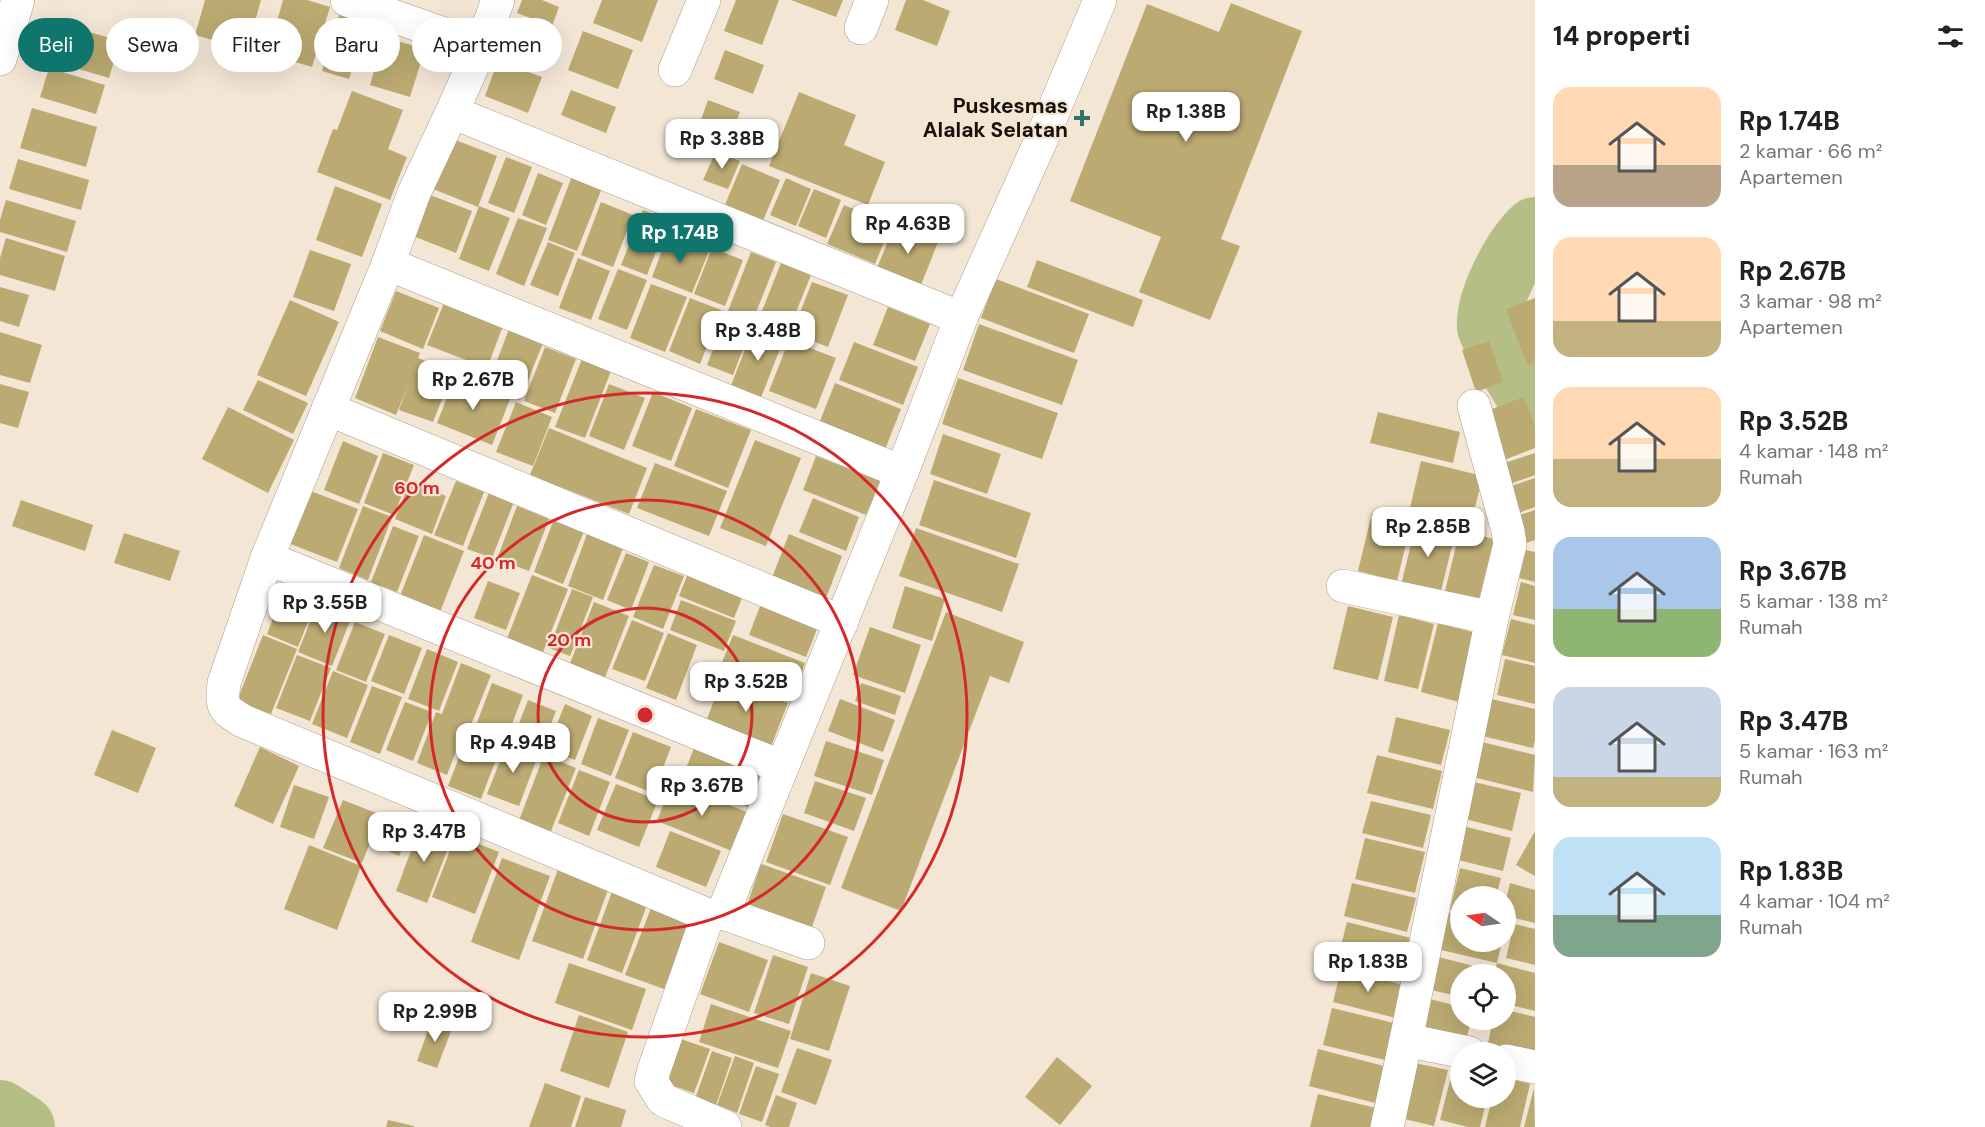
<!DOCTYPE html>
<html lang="id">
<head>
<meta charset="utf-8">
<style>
  body { margin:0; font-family:"DM Sans",sans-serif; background:#f6f6f6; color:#202124; height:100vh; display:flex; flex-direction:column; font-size:22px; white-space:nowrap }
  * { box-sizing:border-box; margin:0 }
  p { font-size:20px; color:#757577 }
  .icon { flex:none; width:33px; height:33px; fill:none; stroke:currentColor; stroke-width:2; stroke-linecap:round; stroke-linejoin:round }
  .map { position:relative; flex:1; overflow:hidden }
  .drawer { display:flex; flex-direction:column; background:#fff; width:450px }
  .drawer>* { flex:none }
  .top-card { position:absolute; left:18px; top:18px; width:570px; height:54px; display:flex; gap:12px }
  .needle { width:39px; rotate:283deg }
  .tools { position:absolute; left:1450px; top:886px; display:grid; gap:12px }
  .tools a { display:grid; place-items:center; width:66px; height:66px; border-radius:50%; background:#fff; box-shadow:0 6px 24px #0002; font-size:30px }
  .price { position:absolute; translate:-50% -51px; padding:0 14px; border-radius:12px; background:#fff; color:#222; font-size:20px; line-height:39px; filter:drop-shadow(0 2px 3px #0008) }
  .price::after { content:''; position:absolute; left:50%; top:36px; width:18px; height:14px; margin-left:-9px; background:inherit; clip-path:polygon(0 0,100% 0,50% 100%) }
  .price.selected { background:#0f766e; color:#fff }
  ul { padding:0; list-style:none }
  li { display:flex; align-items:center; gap:18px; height:150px; padding:0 18px }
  li span { display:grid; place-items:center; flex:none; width:168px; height:120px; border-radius:18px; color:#555 }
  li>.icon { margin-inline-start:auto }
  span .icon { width:72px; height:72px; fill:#fffc; stroke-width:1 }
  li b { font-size:26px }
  h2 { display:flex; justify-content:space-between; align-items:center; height:72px; padding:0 18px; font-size:26px }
  .tag { padding:0 21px; border-radius:27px; background:#fff; box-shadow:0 6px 24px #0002; font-size:21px; line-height:54px }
  .tag.selected { background:#0f766e; color:#fff }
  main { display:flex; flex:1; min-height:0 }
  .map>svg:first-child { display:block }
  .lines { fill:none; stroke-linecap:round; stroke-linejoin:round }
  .river { stroke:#b5bf85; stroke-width:64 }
  .building { fill:#bbaa71 }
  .minor-casing { stroke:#aa9c8c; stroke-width:34 }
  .minor { stroke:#fff; stroke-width:33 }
  .ring { fill:none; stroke:#d62828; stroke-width:3 }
  .poi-dot { fill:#2d746a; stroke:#f4e6d5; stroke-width:2 }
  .labels { text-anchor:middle; stroke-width:4.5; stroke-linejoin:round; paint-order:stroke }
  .poi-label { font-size:21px; font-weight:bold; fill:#15100a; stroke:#f4e6d5; text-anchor:end }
  .centre { fill:#d62828; stroke:#f4e6d5; stroke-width:3 }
  .ring-label { font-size:18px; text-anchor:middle; font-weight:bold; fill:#d62828; stroke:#f4e6d5; stroke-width:4.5; stroke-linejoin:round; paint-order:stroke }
</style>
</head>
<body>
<main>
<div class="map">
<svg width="1535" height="1127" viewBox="0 0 1535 1127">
  <rect width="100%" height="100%" fill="#f4e6d5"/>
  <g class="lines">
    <g class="river">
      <path d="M1535,229c-20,18 -48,70 -46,98 1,8 39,68 46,80"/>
      <polyline points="0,1112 23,1127"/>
    </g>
  </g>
  <g class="building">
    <polygon points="205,0 261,0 247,50 195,35"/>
    <polygon points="283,0 307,0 330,7 312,67 268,54"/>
    <polygon points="522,0 542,0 559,7 552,26 517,13"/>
    <polygon points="602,0 658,0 642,42 593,23"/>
    <polygon points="736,0 779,0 762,45 724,31"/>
    <polygon points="791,0 843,0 836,17"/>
    <polygon points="906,0 923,0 950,11 937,46 895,30"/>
    <polygon points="1231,3 1302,31 1221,239 1240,246 1210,320 1139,292 1161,237 1070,201 1147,4 1219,32"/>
    <polygon points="339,15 366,23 349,79 322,71"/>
    <polygon points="59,23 120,41 109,78 48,60"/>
    <polygon points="513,24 555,40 546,62 505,46"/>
    <polygon points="583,31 633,50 618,89 568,70"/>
    <polygon points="384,37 425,49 410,97 370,85"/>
    <polygon points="725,50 764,65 753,94 714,79"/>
    <polygon points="498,61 542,77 528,113 485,96"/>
    <polygon points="49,68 105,85 96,114 40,97"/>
    <polygon points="571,90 616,107 606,133 561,115"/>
    <polygon points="352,91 403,110 388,149 407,157 390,200 317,172 333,129 337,130"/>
    <polygon points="799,92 856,115 844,145 885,162 868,205 769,166"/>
    <polygon points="708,100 740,112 728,143 697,131"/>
    <polygon points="32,108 97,127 86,167 20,148"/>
    <polygon points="453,139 497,156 478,207 433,189"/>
    <polygon points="716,151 740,161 728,189 703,180"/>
    <polygon points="506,157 532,167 514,213 488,203"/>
    <polygon points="18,159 89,180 81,210 9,189"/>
    <polygon points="742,164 780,180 760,228 722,212"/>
    <polygon points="538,173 563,183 546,225 522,215"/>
    <polygon points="572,176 602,188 577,251 548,240"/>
    <polygon points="786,178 811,189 796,226 770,215"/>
    <polygon points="335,186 382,204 362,257 316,240"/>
    <polygon points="814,189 841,200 826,238 798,226"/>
    <polygon points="430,195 472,211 456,253 413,236"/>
    <polygon points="6,200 76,221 67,252 0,232 0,220"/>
    <polygon points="601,202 633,215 613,267 581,255"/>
    <polygon points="844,205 891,225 875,264 827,244"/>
    <polygon points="479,206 510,218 489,271 459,259"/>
    <polygon points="643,210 668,220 647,275 621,265"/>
    <polygon points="518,218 547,228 524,286 496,274"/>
    <polygon points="895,224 938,242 921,285 877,268"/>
    <polygon points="668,235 709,251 692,293 652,277"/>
    <polygon points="6,238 65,256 55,291 0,275 0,258"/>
    <polygon points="548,242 575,253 558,296 530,285"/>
    <polygon points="712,248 743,260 725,306 694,294"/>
    <polygon points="310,250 351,264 334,311 293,297"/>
    <polygon points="751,252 776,262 753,320 728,311"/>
    <polygon points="578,258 610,271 591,320 559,308"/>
    <polygon points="1037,260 1143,300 1133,327 1027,287"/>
    <polygon points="781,263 811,275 788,332 758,321"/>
    <polygon points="618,269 647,280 627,330 598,319"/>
    <polygon points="996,279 1089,314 1074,353 981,318"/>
    <polygon points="812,282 848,295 828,347 792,333"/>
    <polygon points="651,284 687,297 665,352 630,338"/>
    <polygon points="0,287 29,295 19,327 0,321"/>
    <polygon points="396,291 439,308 423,349 380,331"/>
    <polygon points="690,298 721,310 700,364 669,351"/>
    <polygon points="1535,298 1535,362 1527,365 1506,309"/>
    <polygon points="290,300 339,322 306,396 257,375"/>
    <polygon points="444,303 503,326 487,368 427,345"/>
    <polygon points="888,307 930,324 915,361 873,345"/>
    <polygon points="726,316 752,326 733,375 707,365"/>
    <polygon points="755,324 785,336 760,400 730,388"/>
    <polygon points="979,324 1078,360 1062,405 963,370"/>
    <polygon points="509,329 543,343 520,400 487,387"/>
    <polygon points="0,332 42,345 30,383 0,375"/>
    <polygon points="378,337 420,353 418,358 453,372 433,422 399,410 409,383 396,415 355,398"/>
    <polygon points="789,340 836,358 816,409 769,391"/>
    <polygon points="1489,341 1503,382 1476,392 1462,350"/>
    <polygon points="854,342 918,367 903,405 839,380"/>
    <polygon points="545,347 576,359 555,413 524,401"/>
    <polygon points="582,359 611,371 585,438 555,427"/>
    <polygon points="455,377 510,399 492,445 437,423"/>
    <polygon points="958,378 1058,413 1042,459 942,424"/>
    <polygon points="258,380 308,403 293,434 243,410"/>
    <polygon points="835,383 901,409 884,452 818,426"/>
    <polygon points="0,384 29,392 18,428 0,423"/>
    <polygon points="609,384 645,398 624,450 589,436"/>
    <polygon points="653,392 692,408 671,461 632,446"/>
    <polygon points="1524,397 1535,426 1535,448 1499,462 1481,413"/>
    <polygon points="516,402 552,417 533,466 496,452"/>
    <polygon points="228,407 294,440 268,493 202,459"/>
    <polygon points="696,409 751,430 728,488 674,466"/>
    <polygon points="1378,412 1460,432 1453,463 1370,443"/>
    <polygon points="549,428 647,468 629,514 530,475"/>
    <polygon points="943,434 1001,454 987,494 930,474"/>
    <polygon points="755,440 801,458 766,546 720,528"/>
    <polygon points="343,441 378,456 359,504 324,490"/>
    <polygon points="383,453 414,465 394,515 364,503"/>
    <polygon points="1535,453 1535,475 1501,487 1495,466"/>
    <polygon points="816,456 880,481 866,515 803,490"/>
    <polygon points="1421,461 1483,476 1471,523 1410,508"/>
    <polygon points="655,463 727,491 709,536 637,508"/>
    <polygon points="1535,478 1535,507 1512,515 1503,489"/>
    <polygon points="934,480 1031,513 1016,558 919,525"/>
    <polygon points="456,481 484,492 463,546 434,535"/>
    <polygon points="410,482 446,496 432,534 395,519"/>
    <polygon points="492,485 517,494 492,558 467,549"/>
    <polygon points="308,490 358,509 337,562 288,543"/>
    <polygon points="813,498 859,517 846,551 799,532"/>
    <polygon points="21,500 93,525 85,551 12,526"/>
    <polygon points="363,506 392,517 368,580 339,568"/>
    <polygon points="517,506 549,519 529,571 497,559"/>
    <polygon points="1535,510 1535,540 1520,545 1511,518"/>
    <polygon points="1372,513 1411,523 1397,581 1358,571"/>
    <polygon points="554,519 584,531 563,584 534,572"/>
    <polygon points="1417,520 1456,530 1440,595 1401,585"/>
    <polygon points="393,526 419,536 397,592 371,582"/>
    <polygon points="916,528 1019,564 1002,612 899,576"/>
    <polygon points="1460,530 1494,539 1478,603 1444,595"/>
    <polygon points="124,533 180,551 170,581 114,563"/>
    <polygon points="587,534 623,548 603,600 568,586"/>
    <polygon points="789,534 842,556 825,601 771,580"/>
    <polygon points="424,535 464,551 440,612 400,596"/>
    <polygon points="1526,550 1535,552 1535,582 1519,578"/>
    <polygon points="626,553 649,562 631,610 607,600"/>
    <polygon points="654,565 684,576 663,629 633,617"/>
    <polygon points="691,566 746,588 734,618 679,596"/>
    <polygon points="532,575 568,589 542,655 506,641"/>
    <polygon points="488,581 520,593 506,630 474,618"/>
    <polygon points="1521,582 1535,586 1535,620 1513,615"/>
    <polygon points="905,586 945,599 932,641 892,628"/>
    <polygon points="284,588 316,601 298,647 267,634"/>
    <polygon points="572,589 593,597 570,656 549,648"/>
    <polygon points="681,600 736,621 724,651 670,630"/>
    <polygon points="762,601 819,624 806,657 749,635"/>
    <polygon points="318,602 352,616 332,666 298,652"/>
    <polygon points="594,602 629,616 604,680 569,666"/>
    <polygon points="1348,606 1393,617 1378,680 1333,669"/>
    <polygon points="946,612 1024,642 1009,683 990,676 901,911 841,888"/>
    <polygon points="1399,615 1434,624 1418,689 1384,681"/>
    <polygon points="1511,619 1535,625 1535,663 1502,655"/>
    <polygon points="632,620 664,633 645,681 612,669"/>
    <polygon points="355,622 385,634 366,682 336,670"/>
    <polygon points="1438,623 1476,633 1459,702 1421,692"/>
    <polygon points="870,627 921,645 905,693 853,675"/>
    <polygon points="668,633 697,645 676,700 646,688"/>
    <polygon points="263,635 297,649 271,714 237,701"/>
    <polygon points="389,635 422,648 404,694 371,681"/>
    <polygon points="733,635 805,663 791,699 719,670"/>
    <polygon points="427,649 458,662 439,711 408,699"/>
    <polygon points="297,655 331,668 310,721 276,708"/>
    <polygon points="1505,659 1535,666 1535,704 1497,695"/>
    <polygon points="461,663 491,675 471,725 467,723 447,775 417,763 436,712 442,714"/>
    <polygon points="333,671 368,685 347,738 312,724"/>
    <polygon points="723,677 788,703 770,749 705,724"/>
    <polygon points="492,683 523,695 506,740 475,728"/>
    <polygon points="861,683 901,696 895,715 855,701"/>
    <polygon points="372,686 402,697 380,754 350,742"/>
    <polygon points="840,699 895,720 883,752 828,731"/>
    <polygon points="1491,699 1535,709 1535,740 1533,748 1482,736"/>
    <polygon points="528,700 556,711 541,750 513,739"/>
    <polygon points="405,702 432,712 413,761 386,750"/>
    <polygon points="565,704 592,716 575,760 547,749"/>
    <polygon points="1396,717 1450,730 1441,765 1388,752"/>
    <polygon points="598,718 629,730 611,776 581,764"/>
    <polygon points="470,729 503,741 481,799 448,786"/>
    <polygon points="112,730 156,748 138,793 94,775"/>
    <polygon points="633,732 671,747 653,793 615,778"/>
    <polygon points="508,741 539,753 519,806 487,794"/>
    <polygon points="826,741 884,760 872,795 814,776"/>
    <polygon points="1482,742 1535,755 1533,792 1473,777"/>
    <polygon points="260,747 299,766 273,824 234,806"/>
    <polygon points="694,748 761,775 748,807 681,781"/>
    <polygon points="544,755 576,768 549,836 518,823"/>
    <polygon points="1377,755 1442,771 1433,809 1367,793"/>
    <polygon points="579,770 610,782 589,836 558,823"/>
    <polygon points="815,781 866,798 854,831 804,813"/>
    <polygon points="1474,782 1521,793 1512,831 1465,819"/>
    <polygon points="672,783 747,812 732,851 657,821"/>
    <polygon points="616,784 658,800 639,847 597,830"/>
    <polygon points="294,785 329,797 314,839 280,827"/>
    <polygon points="343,800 381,815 362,863 323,848"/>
    <polygon points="1371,801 1431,815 1423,848 1362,833"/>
    <polygon points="389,814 413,825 399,856 375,845"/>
    <polygon points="783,814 848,837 830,885 766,862"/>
    <polygon points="421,824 453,835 427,903 396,891"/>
    <polygon points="1463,826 1511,838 1503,871 1454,859"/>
    <polygon points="670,831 721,851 706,887 656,867"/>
    <polygon points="1535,831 1535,876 1516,865"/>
    <polygon points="456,835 499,852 475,914 432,897"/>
    <polygon points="1365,838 1425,852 1415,893 1355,879"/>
    <polygon points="309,845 361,866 337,930 284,909"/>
    <polygon points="502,858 550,876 519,960 471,942"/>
    <polygon points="761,864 826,887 812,927 747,905"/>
    <polygon points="1460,868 1501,878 1496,897 1461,897 1461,913 1450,910"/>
    <polygon points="558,869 609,887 583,959 532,941"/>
    <polygon points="1352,883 1416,898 1407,932 1344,916"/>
    <polygon points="1510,883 1535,890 1535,923 1506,916 1506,900"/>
    <polygon points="613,889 648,902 622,973 587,960"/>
    <polygon points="653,903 691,918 664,989 625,975"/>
    <polygon points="1447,912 1461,915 1461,942 1502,942 1497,963 1437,949"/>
    <polygon points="1347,922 1411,938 1401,981 1336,965"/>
    <polygon points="1514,924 1535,929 1535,965 1506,958"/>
    <polygon points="719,942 768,960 749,1012 700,994"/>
    <polygon points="773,955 808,967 789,1024 754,1013"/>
    <polygon points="1435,956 1485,969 1484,975 1461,975 1461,997 1427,989"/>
    <polygon points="569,963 646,989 632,1030 555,1003"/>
    <polygon points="1497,963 1535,973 1535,1011 1506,1004 1506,975 1494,975"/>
    <polygon points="1341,969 1404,985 1396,1018 1333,1002"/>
    <polygon points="811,973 850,986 829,1051 790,1039"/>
    <polygon points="1426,998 1461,1007 1461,1020 1471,1020 1465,1045 1417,1033"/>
    <polygon points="711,1004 791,1031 778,1068 699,1042"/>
    <polygon points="1332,1008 1394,1023 1385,1060 1323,1045"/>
    <polygon points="1506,1010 1535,1017 1535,1055 1488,1043 1493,1020 1506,1020"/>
    <polygon points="579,1015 628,1032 609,1088 560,1071"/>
    <polygon points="432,1019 453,1026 437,1068 417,1061"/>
    <polygon points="675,1037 710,1049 694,1093 659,1081"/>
    <polygon points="797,1048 832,1060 816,1105 781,1092"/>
    <polygon points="1318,1049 1384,1066 1375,1103 1309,1086"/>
    <polygon points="712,1051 732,1058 716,1105 695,1099"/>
    <polygon points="735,1056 754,1063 737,1113 717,1105"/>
    <polygon points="1057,1057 1092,1086 1060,1125 1025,1097"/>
    <polygon points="1410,1062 1448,1070 1434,1126 1396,1117"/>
    <polygon points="1454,1065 1461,1067 1461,1098 1487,1098 1480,1127 1468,1127 1440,1120"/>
    <polygon points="756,1066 779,1074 762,1122 739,1114"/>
    <polygon points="1506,1078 1530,1084 1520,1127 1485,1127 1492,1098 1506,1098"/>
    <polygon points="545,1083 581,1096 571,1127 529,1127"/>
    <polygon points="1534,1088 1535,1127 1524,1127"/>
    <polygon points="1318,1094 1376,1108 1371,1127 1310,1127"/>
    <polygon points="776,1095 797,1103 789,1127 771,1127 765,1125"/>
    <polygon points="585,1097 626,1110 621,1127 575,1127"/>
    <polygon points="388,1120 414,1126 414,1127 386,1127"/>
  </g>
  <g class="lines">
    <defs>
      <g id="minor">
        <polyline points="347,0 481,47"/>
        <polyline points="498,0 481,47 452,112 961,318"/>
        <polyline points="861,28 872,0"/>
        <polyline points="0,59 18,0"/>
        <polyline points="675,70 704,0"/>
        <path d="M452,112l-38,81 -26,71 -121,294 -43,125c-3,24 -1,26 19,38l465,194"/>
        <polyline points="388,264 902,472"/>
        <polyline points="328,409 842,622"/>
        <polyline points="267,558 782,767"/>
        <polyline points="1343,586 1492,618"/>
        <polyline points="723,913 808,943"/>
        <polyline points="1469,1053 1406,1040 1492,618 1510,544 1508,531 1474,406"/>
        <polyline points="1506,1061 1535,1067"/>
        <polyline points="725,1127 663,1100 651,1081 654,1070 708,915 723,913 902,472 961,318 1042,138 1100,0"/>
        <polyline points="1387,1127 1406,1040"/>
      </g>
    </defs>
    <use href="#minor" class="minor-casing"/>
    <use href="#minor" class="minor"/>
  </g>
  <g class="ring">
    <circle cx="645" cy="715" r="107"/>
    <circle cx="645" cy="715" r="215"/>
    <circle cx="645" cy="715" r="322"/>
  </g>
  <path class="poi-dot" d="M1079 109h6v6h6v6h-6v6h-6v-6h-6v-6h6z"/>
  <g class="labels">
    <g class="poi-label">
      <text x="1068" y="113">Puskesmas<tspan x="1068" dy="24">Alalak Selatan</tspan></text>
    </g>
  </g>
  <circle cx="645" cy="715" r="9" class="centre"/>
  <g class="ring-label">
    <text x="417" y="494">60 m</text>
    <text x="493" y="569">40 m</text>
    <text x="569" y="646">20 m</text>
  </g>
</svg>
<div class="tools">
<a><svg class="needle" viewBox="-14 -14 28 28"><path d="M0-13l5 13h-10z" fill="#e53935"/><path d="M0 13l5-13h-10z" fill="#757577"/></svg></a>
<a><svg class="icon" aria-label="locate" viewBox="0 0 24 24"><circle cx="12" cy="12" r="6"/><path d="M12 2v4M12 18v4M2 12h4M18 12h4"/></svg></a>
<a><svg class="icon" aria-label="layers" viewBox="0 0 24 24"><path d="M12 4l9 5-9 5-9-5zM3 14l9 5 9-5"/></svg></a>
</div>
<b class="price" style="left:1186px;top:143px">Rp 1.38B</b>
<b class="price" style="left:722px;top:170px">Rp 3.38B</b>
<b class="price" style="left:908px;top:255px">Rp 4.63B</b>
<b class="price selected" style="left:680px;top:264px">Rp 1.74B</b>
<b class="price" style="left:758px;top:362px">Rp 3.48B</b>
<b class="price" style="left:473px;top:411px">Rp 2.67B</b>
<b class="price" style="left:1428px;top:558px">Rp 2.85B</b>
<b class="price" style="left:325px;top:634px">Rp 3.55B</b>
<b class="price" style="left:746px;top:713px">Rp 3.52B</b>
<b class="price" style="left:513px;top:774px">Rp 4.94B</b>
<b class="price" style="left:702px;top:817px">Rp 3.67B</b>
<b class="price" style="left:424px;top:863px">Rp 3.47B</b>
<b class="price" style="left:1368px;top:993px">Rp 1.83B</b>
<b class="price" style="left:435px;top:1043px">Rp 2.99B</b>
<div class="top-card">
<a class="tag selected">Beli</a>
<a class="tag">Sewa</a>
<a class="tag">Filter</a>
<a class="tag">Baru</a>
<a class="tag">Apartemen</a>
</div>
</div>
<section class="drawer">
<h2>14 properti<svg class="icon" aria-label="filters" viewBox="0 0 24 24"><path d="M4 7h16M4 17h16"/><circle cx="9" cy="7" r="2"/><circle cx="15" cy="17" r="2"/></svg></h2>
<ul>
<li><span style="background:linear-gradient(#ffd9b3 65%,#b9a48a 0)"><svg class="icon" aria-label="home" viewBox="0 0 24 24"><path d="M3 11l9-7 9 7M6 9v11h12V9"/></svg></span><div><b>Rp 1.74B</b><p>2 kamar · 66 m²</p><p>Apartemen</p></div></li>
<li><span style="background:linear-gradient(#ffd9b3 70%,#c2b280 0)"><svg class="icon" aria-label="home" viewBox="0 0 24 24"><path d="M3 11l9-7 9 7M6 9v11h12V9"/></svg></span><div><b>Rp 2.67B</b><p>3 kamar · 98 m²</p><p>Apartemen</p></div></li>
<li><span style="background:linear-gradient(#ffd9b3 60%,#c2b280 0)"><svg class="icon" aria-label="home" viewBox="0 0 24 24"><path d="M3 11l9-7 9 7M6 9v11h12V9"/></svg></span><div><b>Rp 3.52B</b><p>4 kamar · 148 m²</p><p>Rumah</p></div></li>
<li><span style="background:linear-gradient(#a9c7e8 60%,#8fb573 0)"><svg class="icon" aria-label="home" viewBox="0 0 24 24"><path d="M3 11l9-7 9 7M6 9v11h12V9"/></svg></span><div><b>Rp 3.67B</b><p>5 kamar · 138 m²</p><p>Rumah</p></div></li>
<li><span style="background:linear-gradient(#c9d6e8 75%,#c2b280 0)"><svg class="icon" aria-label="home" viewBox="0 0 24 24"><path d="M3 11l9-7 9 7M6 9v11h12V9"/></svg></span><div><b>Rp 3.47B</b><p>5 kamar · 163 m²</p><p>Rumah</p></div></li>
<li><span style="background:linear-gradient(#bfe0f5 65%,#7fa58c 0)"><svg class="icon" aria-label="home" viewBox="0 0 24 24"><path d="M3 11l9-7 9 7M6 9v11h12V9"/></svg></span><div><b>Rp 1.83B</b><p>4 kamar · 104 m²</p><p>Rumah</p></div></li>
</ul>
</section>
</main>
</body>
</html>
